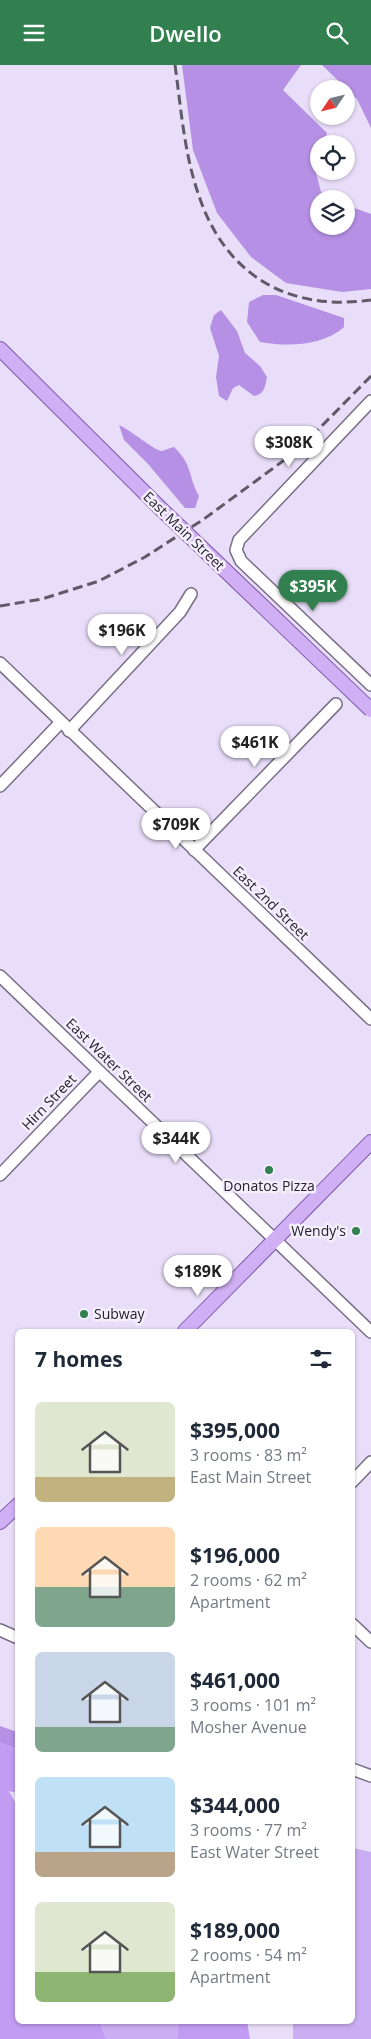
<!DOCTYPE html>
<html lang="en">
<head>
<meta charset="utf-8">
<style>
  body { margin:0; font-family:"Open Sans",sans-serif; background:#f2f2f3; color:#1f2937; height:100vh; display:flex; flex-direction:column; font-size:19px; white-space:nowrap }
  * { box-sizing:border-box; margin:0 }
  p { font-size:16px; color:#747a83 }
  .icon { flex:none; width:28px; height:28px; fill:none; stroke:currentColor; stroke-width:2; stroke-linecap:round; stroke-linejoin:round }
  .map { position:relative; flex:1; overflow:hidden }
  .side { position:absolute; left:15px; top:1264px; width:340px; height:695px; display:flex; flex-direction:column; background:#fff; border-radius:8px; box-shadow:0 1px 4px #0004 }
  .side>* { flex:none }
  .needle { width:32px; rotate:235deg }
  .fabs { position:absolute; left:310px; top:15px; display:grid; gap:10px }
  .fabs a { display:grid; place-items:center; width:45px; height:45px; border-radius:50%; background:#fff; box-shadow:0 1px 4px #0004; font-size:25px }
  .price { position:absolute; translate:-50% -42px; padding:0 11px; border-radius:18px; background:#fff; color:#222; font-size:16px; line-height:32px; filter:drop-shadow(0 1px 2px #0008) }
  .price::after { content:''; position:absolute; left:50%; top:30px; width:15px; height:11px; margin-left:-8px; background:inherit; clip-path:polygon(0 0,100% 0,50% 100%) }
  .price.active { background:#328050; color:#fff }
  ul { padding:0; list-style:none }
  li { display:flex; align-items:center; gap:15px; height:125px; padding:0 20px }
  li span { display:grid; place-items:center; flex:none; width:140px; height:100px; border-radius:8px; color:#555 }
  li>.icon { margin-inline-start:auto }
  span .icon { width:60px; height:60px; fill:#fffc; stroke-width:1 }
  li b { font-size:21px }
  h2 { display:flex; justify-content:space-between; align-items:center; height:60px; padding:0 20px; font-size:21px }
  header { display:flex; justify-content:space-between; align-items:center; height:65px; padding:0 20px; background:#328050; color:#fff; font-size:22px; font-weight:600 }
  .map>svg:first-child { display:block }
  .green { fill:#caadf2 }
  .forest { fill:#b590e5 }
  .water { fill:#c19cf2 }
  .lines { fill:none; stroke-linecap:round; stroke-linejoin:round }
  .minor-casing { stroke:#786f86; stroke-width:14 }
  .major-casing { stroke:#7f5aaa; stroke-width:16 }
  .minor { stroke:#fff; stroke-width:11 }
  .major { stroke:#d0aff5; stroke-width:14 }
  .rail { stroke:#5f5968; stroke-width:3; stroke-dasharray:10 5; stroke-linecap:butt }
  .major-bridge-casing { stroke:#7f5aaa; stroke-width:16; stroke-linecap:butt }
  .major-bridge { stroke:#d0aff5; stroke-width:14 }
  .poi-dot { fill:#328050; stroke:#f4eefe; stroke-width:2 }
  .labels { text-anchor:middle; stroke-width:5; stroke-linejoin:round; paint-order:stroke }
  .street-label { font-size:14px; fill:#25212b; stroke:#f4eefe }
  .poi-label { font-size:14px; fill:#25212b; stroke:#f4eefe }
</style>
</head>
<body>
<header><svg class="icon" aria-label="menu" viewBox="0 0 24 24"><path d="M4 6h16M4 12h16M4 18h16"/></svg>Dwello<svg class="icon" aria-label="search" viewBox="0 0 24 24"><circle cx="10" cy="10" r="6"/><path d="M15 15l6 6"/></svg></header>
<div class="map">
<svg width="371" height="1974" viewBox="0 0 371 1974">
  <rect width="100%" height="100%" fill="#e9def9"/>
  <g class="green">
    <polygon points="353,1783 371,1787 371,1974 293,1974 293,1956 352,1956"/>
    <polygon points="100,1956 179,1956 177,1974 106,1974"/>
  </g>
  <g class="forest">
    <polygon points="182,0 301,0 283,25 327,68 323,79 319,79 319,92 315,104 321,127 334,134 319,134 319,161 346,161 346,140 371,149 371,224 342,227 286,218 251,192 217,148 193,85"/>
    <polygon points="322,0 371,0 371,63 357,34"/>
    <path d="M263,230h13l68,23v9c-21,19 -58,20 -84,15l-13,-20 2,-20z"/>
    <path d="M221,245l16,21 8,22 15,13 7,11c-2,9 -2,17 -13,19l-15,-11 -6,3 -6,13 -8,-5 -3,-19 3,-21 -9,-28 4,-13z"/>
    <path d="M119,360c10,4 36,26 43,26 4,-1 7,-3 12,-4 20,20 13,27 25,49l-4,12h-10l-37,-44 -24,-24z"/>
    <polygon points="0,1661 17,1667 17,1684 0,1678"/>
  </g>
  <g class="water">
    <polygon points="0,1678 17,1684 17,1728 9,1726 18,1743 18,1956 100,1956 106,1974 0,1974"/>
    <polygon points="179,1956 247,1956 250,1974 177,1974"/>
  </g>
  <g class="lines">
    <defs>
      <g id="minor">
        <polyline points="371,336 239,475 236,485 241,496 371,620"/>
        <polyline points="0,598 371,954"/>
        <polyline points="69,666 180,547 191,529"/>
        <polyline points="0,721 61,657"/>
        <polyline points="194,785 336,639"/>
        <polyline points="0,911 371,1267"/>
        <polyline points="0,1110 99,1007"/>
        <polyline points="352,1417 371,1397"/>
        <polyline points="352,1559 371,1577"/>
        <polyline points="0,1565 18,1573"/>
        <polyline points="352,1704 371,1711"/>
      </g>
      <g id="major">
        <polyline points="0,284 158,441"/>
        <polyline points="185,1266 371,1077"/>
        <polyline points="0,1457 18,1440"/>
      </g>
    </defs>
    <use href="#minor" class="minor-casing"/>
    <use href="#major" class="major-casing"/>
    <use href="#minor" class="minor"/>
    <use href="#major" class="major"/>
    <g class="rail">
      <path d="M175,0c6,43 9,87 23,128 26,81 89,119 173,107"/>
      <polyline points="0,541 42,534 99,516 145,492 204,454 283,396 310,373 371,311"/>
    </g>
    <defs>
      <polyline id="major-bridge" points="158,441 371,645"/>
    </defs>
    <use href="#major-bridge" class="major-bridge-casing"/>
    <use href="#major-bridge" class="major-bridge"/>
  </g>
  <g class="poi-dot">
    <circle cx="269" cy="1105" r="5"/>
    <circle cx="356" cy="1166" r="5"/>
    <circle cx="84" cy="1249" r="5"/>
  </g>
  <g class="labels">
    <g class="street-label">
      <text transform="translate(184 466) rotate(44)" y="5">East Main Street</text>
      <text transform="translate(271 838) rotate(44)" y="5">East 2nd Street</text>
      <text transform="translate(109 995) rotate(44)" y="5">East Water Street</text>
      <text transform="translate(49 1037) rotate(-46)" y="5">Hirn Street</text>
    </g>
    <g class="poi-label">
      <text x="269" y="1126">Donatos Pizza</text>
      <text x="346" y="1171" text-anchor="end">Wendy's</text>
      <text x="94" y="1254" text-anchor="start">Subway</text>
    </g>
  </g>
</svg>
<div class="fabs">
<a><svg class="needle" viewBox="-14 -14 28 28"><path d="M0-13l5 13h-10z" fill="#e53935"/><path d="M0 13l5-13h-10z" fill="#747a83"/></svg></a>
<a><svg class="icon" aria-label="locate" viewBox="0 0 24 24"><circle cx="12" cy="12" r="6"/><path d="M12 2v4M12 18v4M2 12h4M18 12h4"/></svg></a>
<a><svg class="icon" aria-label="layers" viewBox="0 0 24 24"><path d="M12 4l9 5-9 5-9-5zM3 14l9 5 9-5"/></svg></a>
</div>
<b class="price" style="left:289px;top:403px">$308K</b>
<b class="price active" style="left:313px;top:547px">$395K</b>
<b class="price" style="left:122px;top:591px">$196K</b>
<b class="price" style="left:255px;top:703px">$461K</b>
<b class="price" style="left:176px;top:785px">$709K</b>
<b class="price" style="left:176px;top:1099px">$344K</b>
<b class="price" style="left:198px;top:1232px">$189K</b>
<section class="side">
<h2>7 homes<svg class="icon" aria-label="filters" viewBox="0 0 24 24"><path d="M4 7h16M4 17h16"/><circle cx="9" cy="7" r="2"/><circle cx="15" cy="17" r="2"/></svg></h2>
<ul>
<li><span style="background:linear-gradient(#dfe7d0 75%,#c2b280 0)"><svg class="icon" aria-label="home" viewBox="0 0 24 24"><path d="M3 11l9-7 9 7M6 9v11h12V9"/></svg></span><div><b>$395,000</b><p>3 rooms · 83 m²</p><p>East Main Street</p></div></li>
<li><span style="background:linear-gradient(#ffd9b3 60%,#7fa58c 0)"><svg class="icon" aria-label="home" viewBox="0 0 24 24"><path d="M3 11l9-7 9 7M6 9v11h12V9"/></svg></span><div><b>$196,000</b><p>2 rooms · 62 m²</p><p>Apartment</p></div></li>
<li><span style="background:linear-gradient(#c9d6e8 75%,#7fa58c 0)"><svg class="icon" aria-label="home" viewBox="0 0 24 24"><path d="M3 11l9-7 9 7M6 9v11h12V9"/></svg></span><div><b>$461,000</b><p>3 rooms · 101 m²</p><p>Mosher Avenue</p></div></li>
<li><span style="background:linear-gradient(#bfe0f5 75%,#b9a48a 0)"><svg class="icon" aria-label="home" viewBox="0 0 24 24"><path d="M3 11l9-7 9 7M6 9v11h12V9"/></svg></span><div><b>$344,000</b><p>3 rooms · 77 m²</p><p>East Water Street</p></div></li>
<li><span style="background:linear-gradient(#dfe7d0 70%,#8fb573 0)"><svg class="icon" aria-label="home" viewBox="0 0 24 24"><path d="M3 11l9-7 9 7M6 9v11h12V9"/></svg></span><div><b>$189,000</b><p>2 rooms · 54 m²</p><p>Apartment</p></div></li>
</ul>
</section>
</div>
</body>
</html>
